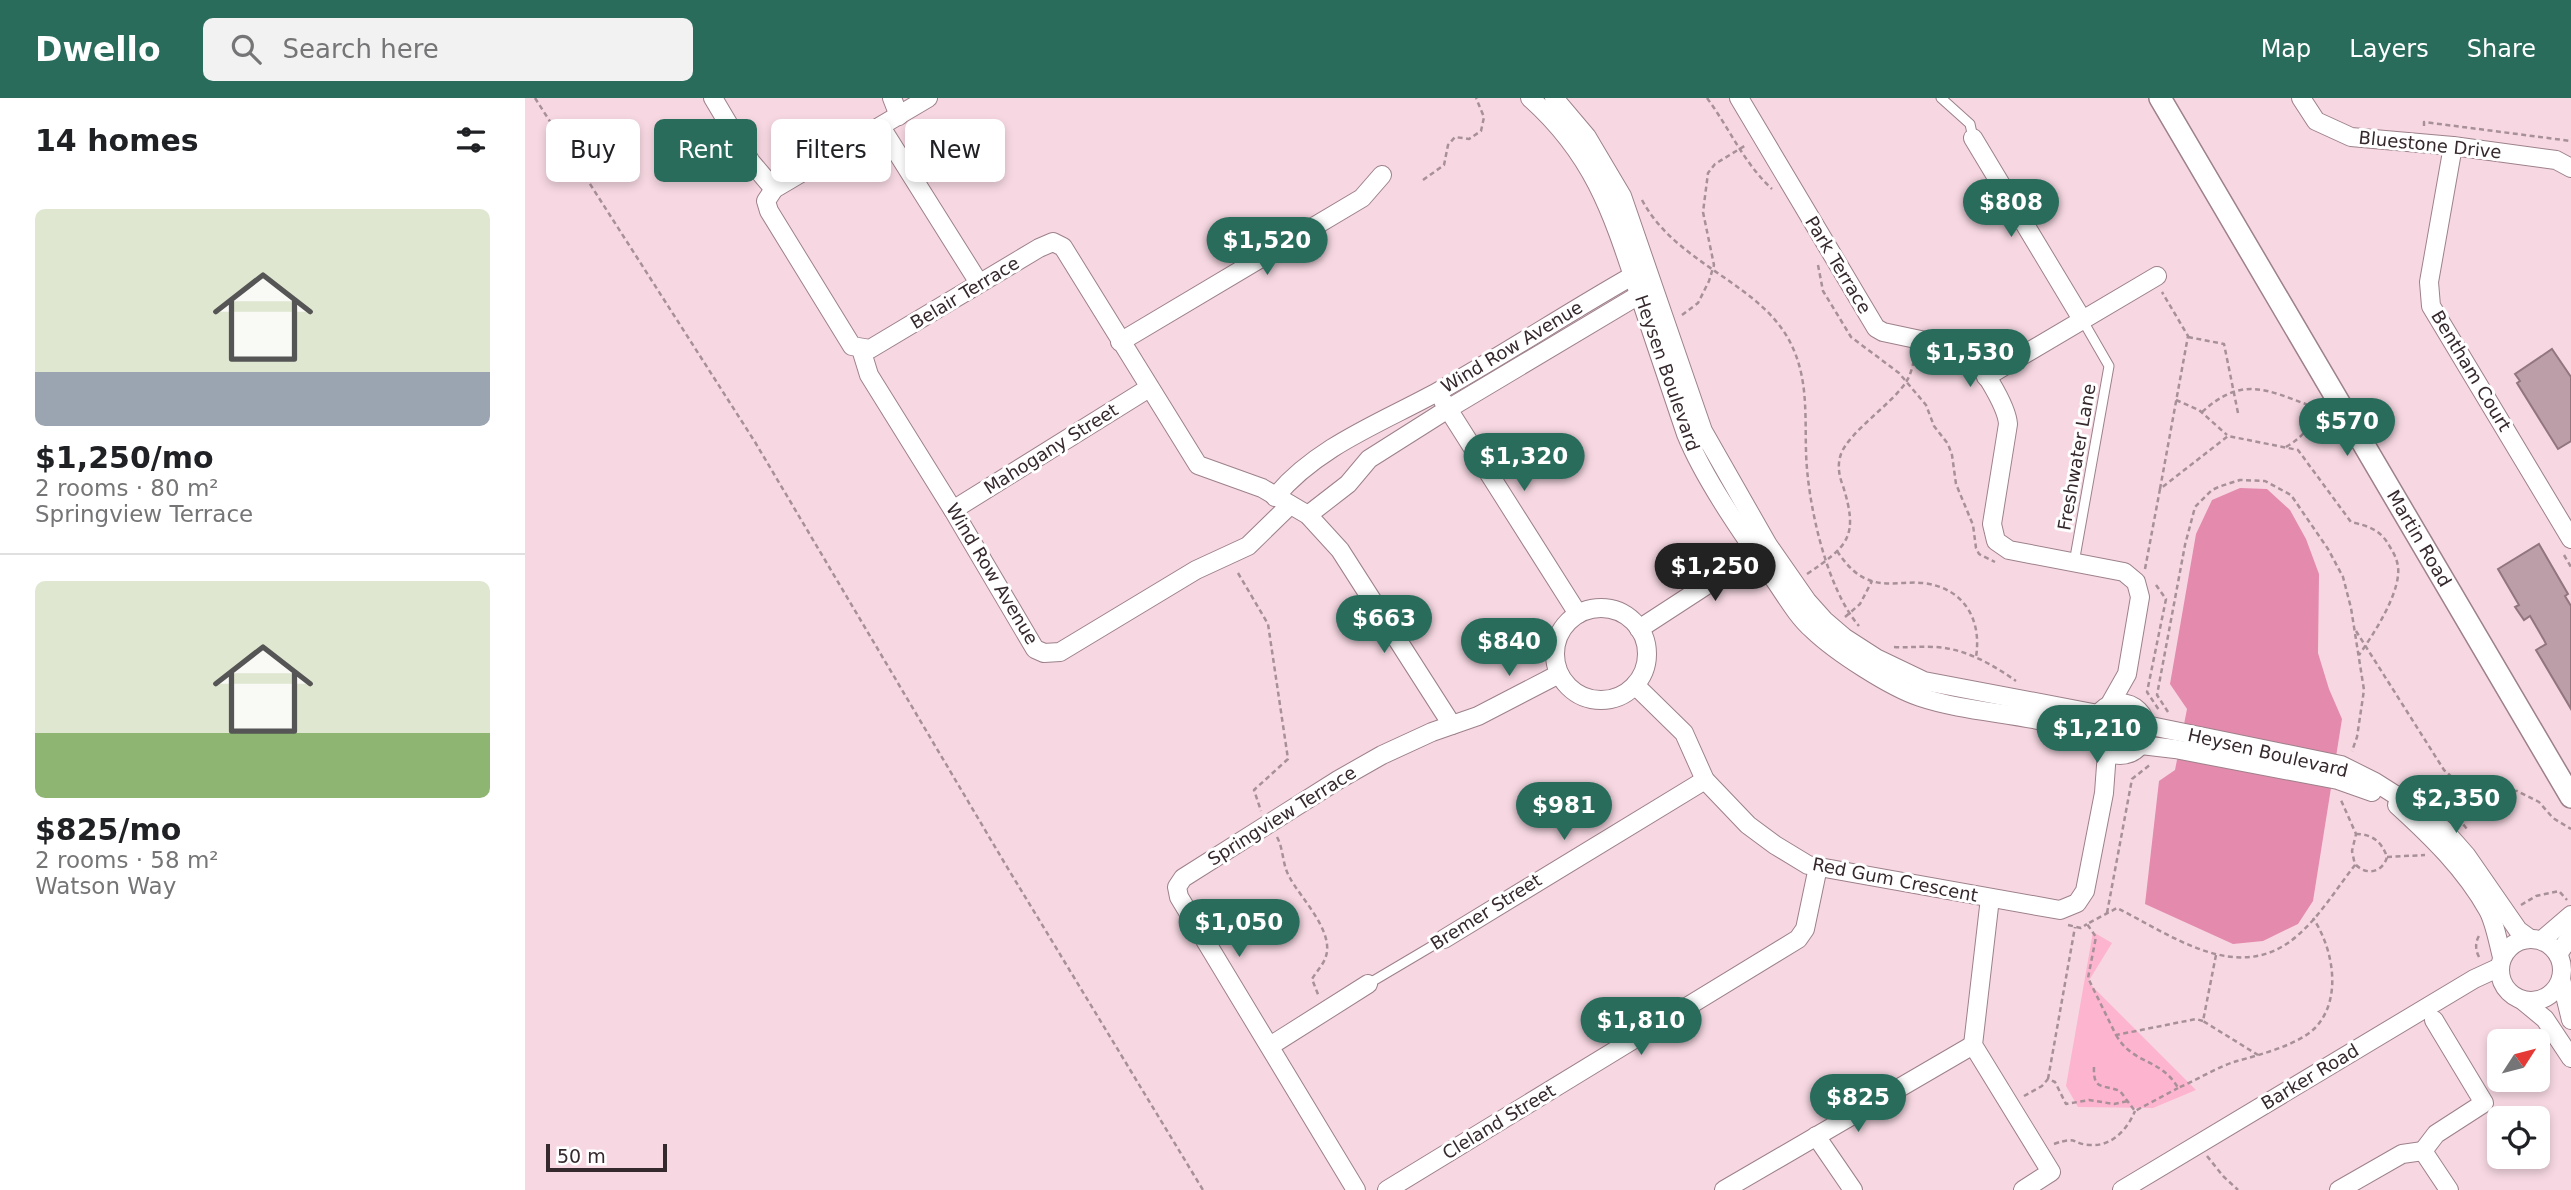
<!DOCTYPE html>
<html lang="en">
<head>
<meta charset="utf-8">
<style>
  body { margin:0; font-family:"DejaVu Sans",sans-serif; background:#f2f2f2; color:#202124; height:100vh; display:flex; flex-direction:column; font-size:26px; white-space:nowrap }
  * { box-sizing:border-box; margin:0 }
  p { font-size:23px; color:#757577 }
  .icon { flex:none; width:38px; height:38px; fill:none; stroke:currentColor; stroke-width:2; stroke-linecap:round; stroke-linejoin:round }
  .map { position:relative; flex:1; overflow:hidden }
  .sheet { display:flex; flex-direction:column; background:#fff; width:525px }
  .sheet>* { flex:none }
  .banner { position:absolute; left:21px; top:21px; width:665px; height:63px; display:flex; gap:14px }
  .needle { width:46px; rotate:54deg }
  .fabs { position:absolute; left:1962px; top:931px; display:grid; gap:14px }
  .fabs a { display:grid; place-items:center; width:63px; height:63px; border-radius:10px; background:#fff; box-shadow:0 4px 10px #0003; font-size:35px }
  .scale { position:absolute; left:21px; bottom:18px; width:121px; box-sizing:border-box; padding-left:7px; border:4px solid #35292d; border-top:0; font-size:19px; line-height:24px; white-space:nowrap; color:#35292d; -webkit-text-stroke:5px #fff; paint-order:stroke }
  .price { position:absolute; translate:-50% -60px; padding:0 16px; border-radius:24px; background:#296c5c; color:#fff; font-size:23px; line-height:46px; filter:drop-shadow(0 2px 4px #0008) }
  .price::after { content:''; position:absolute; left:50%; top:42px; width:21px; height:16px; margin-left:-10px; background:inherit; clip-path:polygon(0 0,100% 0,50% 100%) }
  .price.active { background:#222; color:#fff }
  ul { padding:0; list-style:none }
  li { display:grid; align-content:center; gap:14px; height:371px; padding:0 35px }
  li+li { border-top:2px solid #e0e0e0 }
  li span { display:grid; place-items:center; height:217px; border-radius:10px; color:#555 }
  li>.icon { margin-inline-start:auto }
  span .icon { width:126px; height:126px; fill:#fffc; stroke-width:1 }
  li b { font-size:30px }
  h2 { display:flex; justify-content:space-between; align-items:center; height:84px; padding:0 35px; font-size:30px }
  .pill { padding:0 24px; border-radius:10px; background:#fff; box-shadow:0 4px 10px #0003; font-size:24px; line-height:63px }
  .pill.active { background:#296c5c; color:#fff }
  header { display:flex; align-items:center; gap:42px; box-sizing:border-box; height:98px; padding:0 35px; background:#296c5c; color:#fff }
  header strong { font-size:33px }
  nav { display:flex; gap:38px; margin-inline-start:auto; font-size:24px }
  .search { width:490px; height:63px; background:#f2f2f2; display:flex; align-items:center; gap:18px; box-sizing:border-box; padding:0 24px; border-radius:10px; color:#757577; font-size:26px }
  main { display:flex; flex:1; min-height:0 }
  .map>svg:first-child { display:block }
  .green { fill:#fdb4cf }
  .water { fill:#e38aad }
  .building { fill:#bc9ea8; stroke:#91767f; stroke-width:2 }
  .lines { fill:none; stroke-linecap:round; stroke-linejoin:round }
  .service-casing { stroke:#9d818a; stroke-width:11 }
  .minor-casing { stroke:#9d818a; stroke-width:20 }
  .tertiary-casing { stroke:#9d818a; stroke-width:24 }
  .path { stroke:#a79097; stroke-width:2.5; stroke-dasharray:5 3.5; stroke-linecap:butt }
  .service { stroke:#fff; stroke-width:9 }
  .minor { stroke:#fff; stroke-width:18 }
  .tertiary { stroke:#fff; stroke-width:21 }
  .labels { text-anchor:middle; stroke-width:6; stroke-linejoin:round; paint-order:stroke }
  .street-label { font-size:18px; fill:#35292d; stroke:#fff }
</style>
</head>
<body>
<header>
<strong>Dwello</strong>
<div class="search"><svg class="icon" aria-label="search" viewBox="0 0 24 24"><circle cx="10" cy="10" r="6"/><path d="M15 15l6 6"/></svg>Search here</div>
<nav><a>Map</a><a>Layers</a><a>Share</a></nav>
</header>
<main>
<section class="sheet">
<h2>14 homes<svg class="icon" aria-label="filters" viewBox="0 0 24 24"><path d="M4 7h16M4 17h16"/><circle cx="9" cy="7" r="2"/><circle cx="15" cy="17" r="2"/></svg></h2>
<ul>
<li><span style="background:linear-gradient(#dfe7d0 75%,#9aa5b1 0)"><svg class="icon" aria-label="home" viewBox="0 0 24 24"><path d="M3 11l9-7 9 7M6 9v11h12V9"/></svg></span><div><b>$1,250/mo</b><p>2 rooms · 80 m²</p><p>Springview Terrace</p></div></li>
<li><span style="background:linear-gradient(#dfe7d0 70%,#8fb573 0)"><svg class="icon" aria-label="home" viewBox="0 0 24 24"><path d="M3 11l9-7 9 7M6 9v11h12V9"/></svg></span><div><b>$825/mo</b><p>2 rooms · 58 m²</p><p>Watson Way</p></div></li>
</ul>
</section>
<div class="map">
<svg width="2046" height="1092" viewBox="0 0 2046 1092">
  <rect width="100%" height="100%" fill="#f7d8e2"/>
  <polygon class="green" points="1568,834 1587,845 1563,884 1671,992 1628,1010 1553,1009 1541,988"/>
  <polygon class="water" points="1715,390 1742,391 1765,412 1781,441 1794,476 1793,555 1804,591 1817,621 1788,803 1773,826 1738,843 1708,846 1620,806 1634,683 1650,672 1662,611 1645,586 1671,436 1687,402"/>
  <g class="building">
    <polygon points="2027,251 2046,279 2046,343 2033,351 1992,285 1995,283 1990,276"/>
    <polygon points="2014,446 2043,496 2040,498 2046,508 2046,611 2011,552 2021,546 2019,542 2005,518 1999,522 1990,509 1994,507 1973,471"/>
  </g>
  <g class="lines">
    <defs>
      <g id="service">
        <polyline points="1416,0 1445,26 1448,40"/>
        <polyline points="1549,465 1584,268 1558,223"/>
        <polyline points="843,886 919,841"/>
      </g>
      <g id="minor">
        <polyline points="188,0 226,64 249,91"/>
        <polyline points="367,0 374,18"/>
        <polyline points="403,0 249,91 241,103 244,113 327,248 345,251 514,150 528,144 538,149 673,367 737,390 783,417 815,452 927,627"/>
        <path d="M1005,0c66,59 83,118 110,199 15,46 31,91 46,137 19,47 59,103 88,145 12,17 23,37 39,51 23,22 77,57 107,67 57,19 122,15 175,41"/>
        <polyline points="1029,0 1062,39 1097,98 1178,333 1243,447 1282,503 1299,522 1320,540 1351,560 1399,583 1573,616"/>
        <path d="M1214,0l137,230 7,4 80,17c16,9 44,58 45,75l-16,100 4,17 13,9 115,22 12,10 4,15 -13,77 -17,30"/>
        <polyline points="1776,0 1791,23 1826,39 1928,48 2031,62 2046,70"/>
        <polyline points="356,29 454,185"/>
        <polyline points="1448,40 1558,223"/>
        <polyline points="1928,48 1904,184 1906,208 2046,441"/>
        <polyline points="595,244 837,100 857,77"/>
        <polyline points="336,251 344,277 428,412 510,551 519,555 535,554 671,472 723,448 765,407"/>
        <polyline points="1461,279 1632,178"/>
        <polyline points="918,303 1053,516"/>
        <path d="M750,399c42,-51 108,-75 164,-106 68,-38 134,-82 202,-120"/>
        <polyline points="428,412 624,290"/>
        <polyline points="783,417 823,386 844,361 923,311 1124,191"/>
        <circle cx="1076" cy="556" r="46"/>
        <polyline points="1114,531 1240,449"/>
        <polyline points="1110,587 1159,635 1180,682 1223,727 1250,747 1283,767 1535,812 1552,805 1560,793 1579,695 1582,654"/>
        <circle cx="1595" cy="631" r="26"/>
        <polyline points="1621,627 1816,667 1850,684 1899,715 1919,732 1941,757 1993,832 2004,840"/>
        <polyline points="1616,647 1650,651 1813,682 1847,694"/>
        <path d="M1872,707c34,31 68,64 91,105 7,13 10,32 14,47"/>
        <polyline points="1465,800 1448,947 1526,1074 1498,1092"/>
        <circle cx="2006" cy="872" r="31"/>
        <polyline points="919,841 1180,682"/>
        <polyline points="2017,842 2046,817"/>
        <polyline points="2033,856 2046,838"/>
        <polyline points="2036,881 2046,922"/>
        <polyline points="1997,902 2020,921 2046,960"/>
        <polyline points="1909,922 1959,1005 1911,1036 1898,1053 1924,1092"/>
        <polyline points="745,948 843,886"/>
        <polyline points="1291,1038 1328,1092"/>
        <polyline points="831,1092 654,799 652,789 658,780 813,682 857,657 907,634 953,618 1034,576"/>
        <polyline points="862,1092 1273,841 1280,831 1293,769"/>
        <polyline points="1199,1092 1448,947"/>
        <polyline points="1597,1092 1949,881 1975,869"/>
        <polyline points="1814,1092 1877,1056 1898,1053"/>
      </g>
      <g id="tertiary">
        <path id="s1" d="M1635,0l411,699"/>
      </g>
    </defs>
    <use href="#service" class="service-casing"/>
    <use href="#minor" class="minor-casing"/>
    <use href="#tertiary" class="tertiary-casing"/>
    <g class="path">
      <polyline points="10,0 230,344 479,764 678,1092"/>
      <path d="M1182,0c23,31 36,64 65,91"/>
      <polyline points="1899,28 1899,24 2046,43"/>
      <polyline points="898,82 919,67 923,47 930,39 944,41 956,33 959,19 951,0"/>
      <path d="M1117,102c35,66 121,83 150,146 16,34 13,69 14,105 1,50 20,137 53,175"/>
      <polyline points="1293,167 1298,193 1326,239 1374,275 1401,307 1409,328 1423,346 1427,357 1431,386 1448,427 1451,450 1454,456 1470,464"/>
      <polyline points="1157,217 1173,205 1184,183 1189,167 1178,114 1183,75 1190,66 1221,47"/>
      <polyline points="1663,239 1699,246 1713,315"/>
      <polyline points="1452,240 1483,246"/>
      <polyline points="1651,302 1674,312 1702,337"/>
      <path d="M1677,314c40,-36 63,-23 109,-6l6,-4"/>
      <path d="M1761,349c16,-10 28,-20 25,-41"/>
      <polyline points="1635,391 1663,238 1637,194"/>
      <path d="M1312,453c9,13 18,24 32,29 17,7 36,1 54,3 41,5 59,36 53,74"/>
      <polyline points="2039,457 2046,469"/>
      <path d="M1620,471l15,-80 68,-53 70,14 53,72c18,4 30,8 39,25 3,5 6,10 7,15 8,25 -24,73 -38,93"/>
      <polyline points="713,475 743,526 763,661 729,692 736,713"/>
      <path d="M1282,476c41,-28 52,-37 36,-88 -4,-10 -6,-21 -2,-32 8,-22 52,-51 65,-72 5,-7 7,-18 9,-26"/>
      <polyline points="1631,487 1641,501 1622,594 1634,612"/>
      <polyline points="1320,519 1335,506 1347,483"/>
      <polyline points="1831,533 1919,672 1953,702 1957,703 1984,693 1992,693 2014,704 2028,720 2046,731"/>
      <path d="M1369,549c14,1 26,-1 40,0 30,1 58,17 82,34"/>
      <polyline points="1643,614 1632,597 1660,447 1670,409 1687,392 1696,388 1715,382 1740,383 1766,397 1803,451 1818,479 1826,510 1839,592 1832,639 1827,653"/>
      <polyline points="1933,720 1942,731"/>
      <path d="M752,739c7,13 5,28 13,41 10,19 44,53 36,78 -2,8 -10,16 -14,23l7,18"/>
      <polyline points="1862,759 1900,757"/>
      <path d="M1831,767c11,11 27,7 31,-8 -5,-15 -15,-23 -31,-23"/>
      <polyline points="1996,807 2011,798 2034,793 2042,802"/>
      <polyline points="1582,815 1607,681 1626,666"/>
      <polyline points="1543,827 1556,830 1562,826"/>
      <polyline points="1691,857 1678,923 1733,957"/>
      <path d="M1954,859c-4,-8 -4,-15 1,-23"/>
      <path d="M1678,923l-7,-2 -80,16 -28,-57 8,-41 -9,-13 30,-16c56,28 123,79 181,27 22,-19 39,-47 57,-70l-3,-14 4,-17 -16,-36"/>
      <path d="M1591,937c17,30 45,23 62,53 19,-8 39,-21 59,-27 22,-6 61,-16 78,-33 28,-29 18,-80 -2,-110"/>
      <path d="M1569,969c-1,24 9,17 26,24l15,20 43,-23"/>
      <polyline points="1523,981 1550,829"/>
      <polyline points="1499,998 1517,988 1523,981 1530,984 1541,1006 1564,1002 1589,1006 1603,1003"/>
      <path d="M1529,1046c25,-9 18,1 38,1 21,1 36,-17 43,-34"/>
      <polyline points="1682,1058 1698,1078 1713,1092"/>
    </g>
    <use href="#service" class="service"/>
    <use href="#minor" class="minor"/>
    <use href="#tertiary" class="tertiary"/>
  </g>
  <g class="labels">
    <g class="street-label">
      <text transform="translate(1905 47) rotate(6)" y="6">Bluestone Drive</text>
      <text transform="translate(1313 167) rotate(59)" y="6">Park Terrace</text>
      <text transform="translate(440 195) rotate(-31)" y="6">Belair Terrace</text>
      <text transform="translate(987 249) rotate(-31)" y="6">Wind Row Avenue</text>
      <text transform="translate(1946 273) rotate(59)" y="6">Bentham Court</text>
      <text transform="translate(1142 275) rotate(71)" y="6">Heysen Boulevard</text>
      <text transform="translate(526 351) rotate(-32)" y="6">Mahogany Street</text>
      <text transform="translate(1552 359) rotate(-80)" y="6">Freshwater Lane</text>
      <text dy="6" stroke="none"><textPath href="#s1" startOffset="511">Martin Road</textPath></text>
      <text transform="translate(467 476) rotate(59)" y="6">Wind Row Avenue</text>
      <text transform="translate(1743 655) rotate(13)" y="6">Heysen Boulevard</text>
      <text transform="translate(757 718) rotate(-32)" y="6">Springview Terrace</text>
      <text transform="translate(1370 782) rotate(11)" y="6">Red Gum Crescent</text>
      <text transform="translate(961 814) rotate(-32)" y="6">Bremer Street</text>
      <text transform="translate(1785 979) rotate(-31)" y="6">Barker Road</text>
      <text transform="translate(974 1024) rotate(-31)" y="6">Cleland Street</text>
    </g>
  </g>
</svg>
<div class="fabs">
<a><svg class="needle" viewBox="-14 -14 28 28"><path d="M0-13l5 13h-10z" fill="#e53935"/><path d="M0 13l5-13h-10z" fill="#757577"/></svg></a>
<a><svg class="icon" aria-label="locate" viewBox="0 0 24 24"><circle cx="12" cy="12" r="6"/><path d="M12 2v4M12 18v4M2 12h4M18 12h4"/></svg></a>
</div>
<div class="scale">50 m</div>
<b class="price" style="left:1486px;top:141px">$808</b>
<b class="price" style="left:742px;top:179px">$1,520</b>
<b class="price" style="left:1445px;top:291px">$1,530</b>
<b class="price" style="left:1822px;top:360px">$570</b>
<b class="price" style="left:999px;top:395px">$1,320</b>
<b class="price active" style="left:1190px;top:505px">$1,250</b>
<b class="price" style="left:859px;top:557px">$663</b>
<b class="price" style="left:984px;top:580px">$840</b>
<b class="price" style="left:1572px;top:667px">$1,210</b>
<b class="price" style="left:1931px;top:737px">$2,350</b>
<b class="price" style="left:1039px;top:744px">$981</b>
<b class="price" style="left:714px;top:861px">$1,050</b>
<b class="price" style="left:1116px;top:959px">$1,810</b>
<b class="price" style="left:1333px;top:1036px">$825</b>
<div class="banner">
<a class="pill">Buy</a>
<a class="pill active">Rent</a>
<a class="pill">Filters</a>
<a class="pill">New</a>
</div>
</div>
</main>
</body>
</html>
